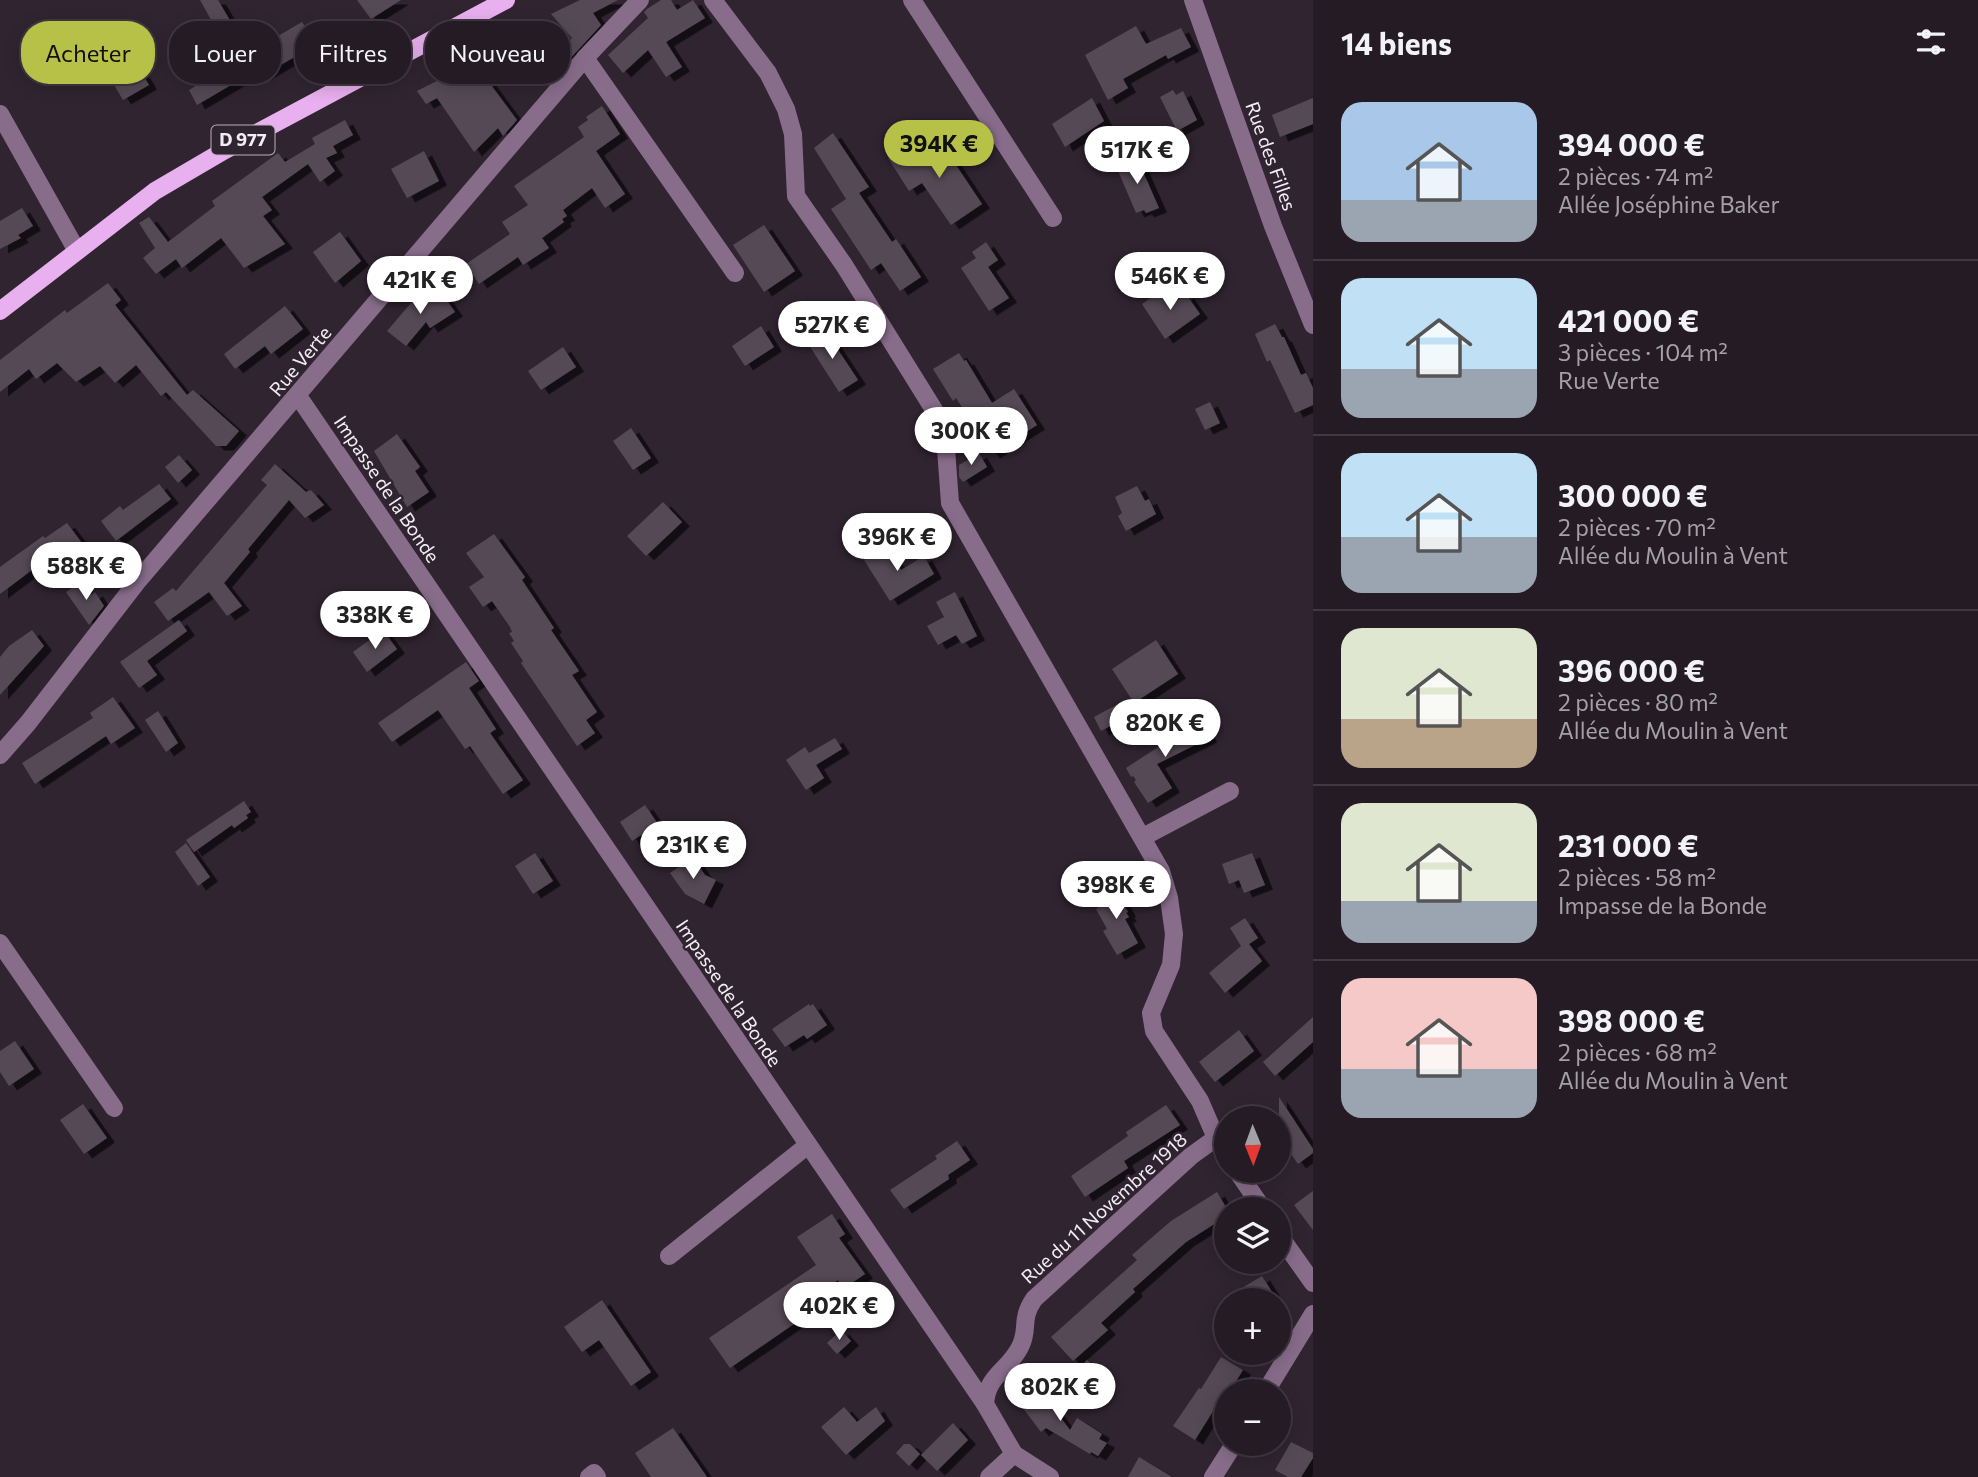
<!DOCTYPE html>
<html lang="fr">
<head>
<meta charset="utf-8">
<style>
  body { margin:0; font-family:Commissioner,sans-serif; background:#302832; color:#f1f3f6; height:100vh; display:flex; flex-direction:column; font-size:26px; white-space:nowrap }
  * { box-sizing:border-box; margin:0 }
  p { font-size:23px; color:#a3a1a7 }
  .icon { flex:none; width:38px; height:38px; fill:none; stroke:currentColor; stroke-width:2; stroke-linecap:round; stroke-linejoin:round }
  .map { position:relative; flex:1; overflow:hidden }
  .side { display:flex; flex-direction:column; background:#241b25; width:665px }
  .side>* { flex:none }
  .guide { position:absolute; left:21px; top:21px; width:665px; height:63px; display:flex; gap:14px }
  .needle { width:46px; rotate:179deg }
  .tools { position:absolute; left:1214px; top:1106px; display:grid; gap:14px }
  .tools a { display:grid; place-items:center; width:77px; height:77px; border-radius:50%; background:#241b25; box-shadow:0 4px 18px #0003,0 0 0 2px #413942; font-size:35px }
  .price { position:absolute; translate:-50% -60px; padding:0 16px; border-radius:24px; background:#fff; color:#222; font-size:23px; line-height:46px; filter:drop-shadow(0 2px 4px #0008) }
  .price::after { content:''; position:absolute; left:50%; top:42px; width:21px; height:16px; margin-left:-10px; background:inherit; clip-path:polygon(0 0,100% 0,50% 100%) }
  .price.active { background:#b8c147; color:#111 }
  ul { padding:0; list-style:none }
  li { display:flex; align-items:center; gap:21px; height:175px; padding:0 28px }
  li+li { border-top:2px solid #413942 }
  li span { display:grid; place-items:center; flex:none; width:196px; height:140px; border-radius:21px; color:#555 }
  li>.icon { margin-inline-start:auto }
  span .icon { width:84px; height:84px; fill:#fffc; stroke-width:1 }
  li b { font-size:30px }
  h2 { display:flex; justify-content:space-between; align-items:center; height:84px; padding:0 28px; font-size:30px }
  .pill { padding:0 24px; border-radius:28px; background:#241b25; box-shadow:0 4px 18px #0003,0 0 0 2px #413942; font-size:24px; line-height:63px }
  .pill.active { background:#b8c147; color:#111 }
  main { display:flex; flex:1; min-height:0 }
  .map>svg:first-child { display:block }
  .building { fill:#564957; filter:url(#shadow) }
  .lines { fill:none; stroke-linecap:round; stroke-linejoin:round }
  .minor { stroke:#886d8b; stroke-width:18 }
  .major { stroke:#e9b0ef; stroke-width:18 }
  .labels { text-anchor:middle; stroke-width:5; stroke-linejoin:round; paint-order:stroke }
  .shield { fill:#302431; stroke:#b9b0ba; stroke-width:2 }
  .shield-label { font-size:18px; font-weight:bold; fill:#f4ecf5 }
  .street-label { font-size:19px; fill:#f4ecf5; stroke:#302431 }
</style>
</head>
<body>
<main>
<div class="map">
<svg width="1313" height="1477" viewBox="0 0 1313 1477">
  <defs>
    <filter id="shadow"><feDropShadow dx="8" dy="4.5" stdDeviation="0" flood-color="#0009"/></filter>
  </defs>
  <rect width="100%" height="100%" fill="#302431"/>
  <g class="building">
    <polygon points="200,0 218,0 249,53 302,22 314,41 301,49 303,52 262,76 258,69 197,105 189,90 199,84 192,73 199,69 189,51 219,34"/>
    <polygon points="357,0 401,0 371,19"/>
    <polygon points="580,0 618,0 593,13 601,25 567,62 558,53 572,38 551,14"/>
    <polygon points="661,0 671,0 677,10 693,0 705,18 666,42 682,67 666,77 648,50 623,73 608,55 648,18 644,12 647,9"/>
    <polygon points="1136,26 1146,44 1181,28 1191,47 1168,59 1166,55 1123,79 1128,88 1108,100 1085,55"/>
    <polygon points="135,62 149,85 123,100 110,78"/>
    <polygon points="474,62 517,120 503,136 498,128 474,152 437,98 426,104 417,91"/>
    <polygon points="1173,90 1176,95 1183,91 1197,120 1177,131 1160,97"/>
    <polygon points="1092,98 1104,121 1065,147 1052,124"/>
    <polygon points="1313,98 1313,124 1280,137 1272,115"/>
    <polygon points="602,106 620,134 596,151 625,194 605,208 592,188 563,210 567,216 562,219 564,222 542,238 549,248 523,265 518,257 479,284 466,264 510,234 502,222 528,205 514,186 584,137 578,127 588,120 586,117"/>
    <polygon points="345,120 353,135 333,146 337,153 326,158 335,171 320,182 308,164 262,197 272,210 263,216 285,244 244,268 221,238 182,268 176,259 156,274 143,258 155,248 139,223 149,217 168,242 215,206 212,201 278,153 285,162 315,144 312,138"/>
    <polygon points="833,133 869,187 859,193 892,242 896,239 921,277 900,291 881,263 871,270 831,209 846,199 814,148"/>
    <polygon points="952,141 962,157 954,162 982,204 951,225 922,183 909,191 888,158 901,149 908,159 928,146 933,154"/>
    <polygon points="424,151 439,181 407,198 391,169"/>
    <polygon points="1136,156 1159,208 1146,213 1144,210 1136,213 1116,166"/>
    <polygon points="22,208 33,226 18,235 21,238 0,249 0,221"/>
    <polygon points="764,225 795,271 764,292 733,245"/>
    <polygon points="340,232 361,261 335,283 313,252"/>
    <polygon points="986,242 998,260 988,267 1009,298 989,311 961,268 976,258 972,252"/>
    <polygon points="108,283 121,300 115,305 187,395 193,390 239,431 226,446 216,446 166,392 161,396 136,365 115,383 100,366 76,382 57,363 36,379 29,369 0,392 0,360 65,310 67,313"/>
    <polygon points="1167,286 1176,301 1186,294 1200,314 1165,339 1142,304"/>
    <polygon points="423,289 430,300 441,292 455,312 430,328 426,322 406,346 387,331"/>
    <polygon points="285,306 303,329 271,354 265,346 235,369 224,354"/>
    <polygon points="1275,324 1282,337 1284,337 1301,375 1306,373 1313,388 1313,405 1295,413 1270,360 1267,362 1255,334"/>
    <polygon points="761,326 774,347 745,366 732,346"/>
    <polygon points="825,330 858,380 839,392 807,342"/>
    <polygon points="563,347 576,367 541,390 528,371"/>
    <polygon points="959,353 964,361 966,360 992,403 1014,389 1037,425 992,454 956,398 953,401 933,369"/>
    <polygon points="1210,402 1220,423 1205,430 1195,409"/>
    <polygon points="631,428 651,458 633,470 613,441"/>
    <polygon points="397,434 420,467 415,471 429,492 407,507 374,451"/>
    <polygon points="979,453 987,467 963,482 959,477 959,465"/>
    <polygon points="179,455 192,470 178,483 165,467"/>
    <polygon points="275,464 306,492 311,490 324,505 305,518 289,500 248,549 250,552 224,583 242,606 227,616 209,592 168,621 154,602 173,588 176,591 267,485 261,480"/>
    <polygon points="159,484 171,499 116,541 101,521 120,506 123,510"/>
    <polygon points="1137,486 1145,501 1149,499 1156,514 1126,531 1118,516 1122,513 1115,497"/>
    <polygon points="663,502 682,522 646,556 627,536"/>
    <polygon points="67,523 82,543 48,566 44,561 0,594 0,567 43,536 45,538"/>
    <polygon points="494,534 525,577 522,580 554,628 551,630 579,671 572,675 597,712 586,720 595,733 577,746 521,663 523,661 511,643 514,641 509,633 512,632 510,627 492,601 483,607 469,587 484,577 466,553"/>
    <polygon points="886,546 901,570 924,556 934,574 890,601 864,560"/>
    <polygon points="81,582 90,595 95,592 104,606 89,625 66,592"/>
    <polygon points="955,592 977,636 962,644 956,635 938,645 927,626 944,617 936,602"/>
    <polygon points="179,620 187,631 147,661 157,675 139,688 120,662"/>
    <polygon points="32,630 44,646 0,695 0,657 9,646"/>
    <polygon points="383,630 397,649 367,672 353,652"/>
    <polygon points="1156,640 1178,674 1134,703 1112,669"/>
    <polygon points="466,662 479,681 469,688 496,729 490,733 523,780 503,794 470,746 465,749 438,710 392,742 378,723"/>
    <polygon points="113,697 135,728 111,744 106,736 35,784 22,763 93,718 90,713"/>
    <polygon points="1120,703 1127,717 1101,731 1094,717"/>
    <polygon points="158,711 178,743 166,752 145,720"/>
    <polygon points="1199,716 1209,738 1157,764 1172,788 1148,803 1134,782 1136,780 1133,776 1131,777 1126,768 1169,740 1165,733"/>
    <polygon points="835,738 842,749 816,765 824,778 806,790 786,760 805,747 809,753"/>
    <polygon points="244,801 251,812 246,815 248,818 234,828 232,825 194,852 186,840"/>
    <polygon points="645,805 658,824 632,841 620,822"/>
    <polygon points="186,843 210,877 198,886 175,852"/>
    <polygon points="535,853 553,881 533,894 515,866"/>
    <polygon points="1252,853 1265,885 1244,893 1239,880 1229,884 1222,864"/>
    <polygon points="693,857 705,875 716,880 704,904 685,894 670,873"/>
    <polygon points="1113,885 1128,912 1126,913 1129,917 1125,919 1138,943 1117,955 1103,931 1107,929 1096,909 1105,903 1099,892"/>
    <polygon points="1245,918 1258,938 1249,944 1262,961 1225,993 1209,973 1241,946 1230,928"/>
    <polygon points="809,1004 810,1006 813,1004 827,1025 807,1039 804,1035 785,1047 772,1029"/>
    <polygon points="1313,1017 1313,1042 1275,1076 1263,1062"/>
    <polygon points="1239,1030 1254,1051 1215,1082 1199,1062"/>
    <polygon points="15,1041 34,1069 9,1086 0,1072 0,1051"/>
    <polygon points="1279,1097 1313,1149 1313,1153 1298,1164 1279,1137"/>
    <polygon points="83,1104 107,1138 84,1154 60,1120"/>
    <polygon points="1166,1105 1180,1125 1124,1161 1128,1168 1085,1197 1071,1176 1128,1136 1126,1132"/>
    <polygon points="957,1141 970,1160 948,1175 949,1179 904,1209 890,1190 937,1159 935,1156"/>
    <polygon points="1313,1191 1313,1230 1294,1205"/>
    <polygon points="1217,1192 1227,1209 1227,1216 1186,1242 1133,1289 1135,1292 1101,1323 1108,1330 1073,1361 1051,1337 1137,1260 1132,1255 1149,1240 1171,1221"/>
    <polygon points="832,1214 845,1234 839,1238 865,1274 843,1289 838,1280 797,1308 804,1317 730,1368 709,1338 816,1265 797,1237"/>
    <polygon points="1262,1276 1277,1300 1250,1300 1242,1288"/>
    <polygon points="602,1300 651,1372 631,1386 599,1340 582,1352 564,1327"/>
    <polygon points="841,1330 851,1341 837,1354 827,1343"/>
    <polygon points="1221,1357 1243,1370 1230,1391 1227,1391 1223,1402 1220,1400 1195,1440 1173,1426 1199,1388 1201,1389"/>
    <polygon points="1087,1360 1098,1370 1087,1388 1073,1375"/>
    <polygon points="1036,1385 1070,1430 1077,1418 1102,1434 1099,1439 1107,1443 1098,1456 1091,1452 1090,1454 1046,1428 1041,1432 1016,1399"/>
    <polygon points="844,1407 857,1422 876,1407 885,1421 846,1455 821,1427"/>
    <polygon points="953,1423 968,1440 937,1471 921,1455"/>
    <polygon points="673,1428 707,1477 651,1477 635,1453"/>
    <polygon points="1291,1442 1313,1453 1313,1458 1301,1477 1288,1477 1275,1470"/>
    <polygon points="904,1444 910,1444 920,1454 909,1466 896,1453"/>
    <polygon points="1139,1457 1172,1477 1128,1477"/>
  </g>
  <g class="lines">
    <g class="minor">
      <polyline points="713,0 768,73 786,109 793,134 796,196 844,265 936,413 945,435 950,503 1161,871 1169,898 1174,934 1171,965 1151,1013 1154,1031 1200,1101 1216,1138"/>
      <polyline points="912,0 1053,218"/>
      <polyline points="1193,0 1273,226 1313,325"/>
      <polyline points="585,58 735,273"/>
      <polyline points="0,114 77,251"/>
      <polyline points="298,396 985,1404 1014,1454 1050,1477"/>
      <polyline points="0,755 28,723 137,582 585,58 640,0"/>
      <polyline points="1143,837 1230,791"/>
      <polyline points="0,943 114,1108"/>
      <polyline points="1237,1171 1263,1209"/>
      <polyline points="1279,1235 1313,1283"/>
      <polyline points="669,1256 808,1145"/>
      <polyline points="1266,1391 1313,1314"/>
      <path d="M985,1404c2,-30 25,-34 36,-59 8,-18 -1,-25 13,-46l157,-143 25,-18 11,16"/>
      <polyline points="589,1477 594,1473 597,1477"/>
      <polyline points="989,1477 1014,1454"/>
      <polyline points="1213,1477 1234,1444"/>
    </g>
    <polyline class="major" points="0,311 155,191 225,150 506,0"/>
  </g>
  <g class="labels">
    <rect class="shield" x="211.5" y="125.5" width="63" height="29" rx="5"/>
    <g class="shield-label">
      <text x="243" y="146">D 977</text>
    </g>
    <g class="street-label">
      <text transform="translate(1271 156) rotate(70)" y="7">Rue des Filles</text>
      <text transform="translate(300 361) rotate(-50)" y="7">Rue Verte</text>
      <text transform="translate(387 489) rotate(56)" y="7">Impasse de la Bonde</text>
      <text transform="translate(729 993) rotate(56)" y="7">Impasse de la Bonde</text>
      <text transform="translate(1104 1208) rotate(-42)" y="7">Rue du 11 Novembre 1918</text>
    </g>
  </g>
</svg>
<div class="tools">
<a><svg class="needle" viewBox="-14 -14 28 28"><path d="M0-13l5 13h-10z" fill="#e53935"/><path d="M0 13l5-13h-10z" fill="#a3a1a7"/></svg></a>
<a><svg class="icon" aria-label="layers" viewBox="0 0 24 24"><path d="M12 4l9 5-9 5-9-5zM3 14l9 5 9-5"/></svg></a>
<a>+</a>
<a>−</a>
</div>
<b class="price active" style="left:939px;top:180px">394K €</b>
<b class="price" style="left:1137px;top:186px">517K €</b>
<b class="price" style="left:1170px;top:312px">546K €</b>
<b class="price" style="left:420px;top:316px">421K €</b>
<b class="price" style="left:832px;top:361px">527K €</b>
<b class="price" style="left:971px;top:467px">300K €</b>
<b class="price" style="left:897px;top:573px">396K €</b>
<b class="price" style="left:86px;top:602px">588K €</b>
<b class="price" style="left:375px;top:651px">338K €</b>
<b class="price" style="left:1165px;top:759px">820K €</b>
<b class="price" style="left:693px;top:881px">231K €</b>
<b class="price" style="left:1116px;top:921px">398K €</b>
<b class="price" style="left:839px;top:1342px">402K €</b>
<b class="price" style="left:1060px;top:1423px">802K €</b>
<div class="guide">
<a class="pill active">Acheter</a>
<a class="pill">Louer</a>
<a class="pill">Filtres</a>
<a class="pill">Nouveau</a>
</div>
</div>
<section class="side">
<h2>14 biens<svg class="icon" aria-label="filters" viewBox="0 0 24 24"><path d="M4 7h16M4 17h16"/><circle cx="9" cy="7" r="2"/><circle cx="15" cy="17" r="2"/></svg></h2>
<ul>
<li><span style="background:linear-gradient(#a9c7e8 70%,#9aa5b1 0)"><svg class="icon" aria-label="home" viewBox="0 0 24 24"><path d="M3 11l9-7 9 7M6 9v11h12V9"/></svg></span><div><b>394 000 €</b><p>2 pièces · 74 m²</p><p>Allée Joséphine Baker</p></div></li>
<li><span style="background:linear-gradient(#bfe0f5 65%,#9aa5b1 0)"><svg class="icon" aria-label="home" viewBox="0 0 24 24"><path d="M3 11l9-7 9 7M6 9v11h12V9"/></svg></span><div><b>421 000 €</b><p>3 pièces · 104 m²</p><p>Rue Verte</p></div></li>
<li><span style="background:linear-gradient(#bfe0f5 60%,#9aa5b1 0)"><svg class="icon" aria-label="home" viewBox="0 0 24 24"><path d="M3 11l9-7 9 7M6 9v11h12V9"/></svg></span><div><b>300 000 €</b><p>2 pièces · 70 m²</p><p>Allée du Moulin à Vent</p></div></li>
<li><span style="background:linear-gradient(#dfe7d0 65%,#b9a48a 0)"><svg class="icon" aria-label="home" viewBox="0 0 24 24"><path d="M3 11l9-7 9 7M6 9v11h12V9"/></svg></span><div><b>396 000 €</b><p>2 pièces · 80 m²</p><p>Allée du Moulin à Vent</p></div></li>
<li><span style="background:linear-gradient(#dfe7d0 70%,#9aa5b1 0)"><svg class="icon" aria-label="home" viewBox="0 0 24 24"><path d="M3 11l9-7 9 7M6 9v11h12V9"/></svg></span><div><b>231 000 €</b><p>2 pièces · 58 m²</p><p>Impasse de la Bonde</p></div></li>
<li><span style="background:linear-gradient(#f6c9c9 65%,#9aa5b1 0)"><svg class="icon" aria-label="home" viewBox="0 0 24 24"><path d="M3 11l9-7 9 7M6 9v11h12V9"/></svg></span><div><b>398 000 €</b><p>2 pièces · 68 m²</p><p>Allée du Moulin à Vent</p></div></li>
</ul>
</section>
</main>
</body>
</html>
